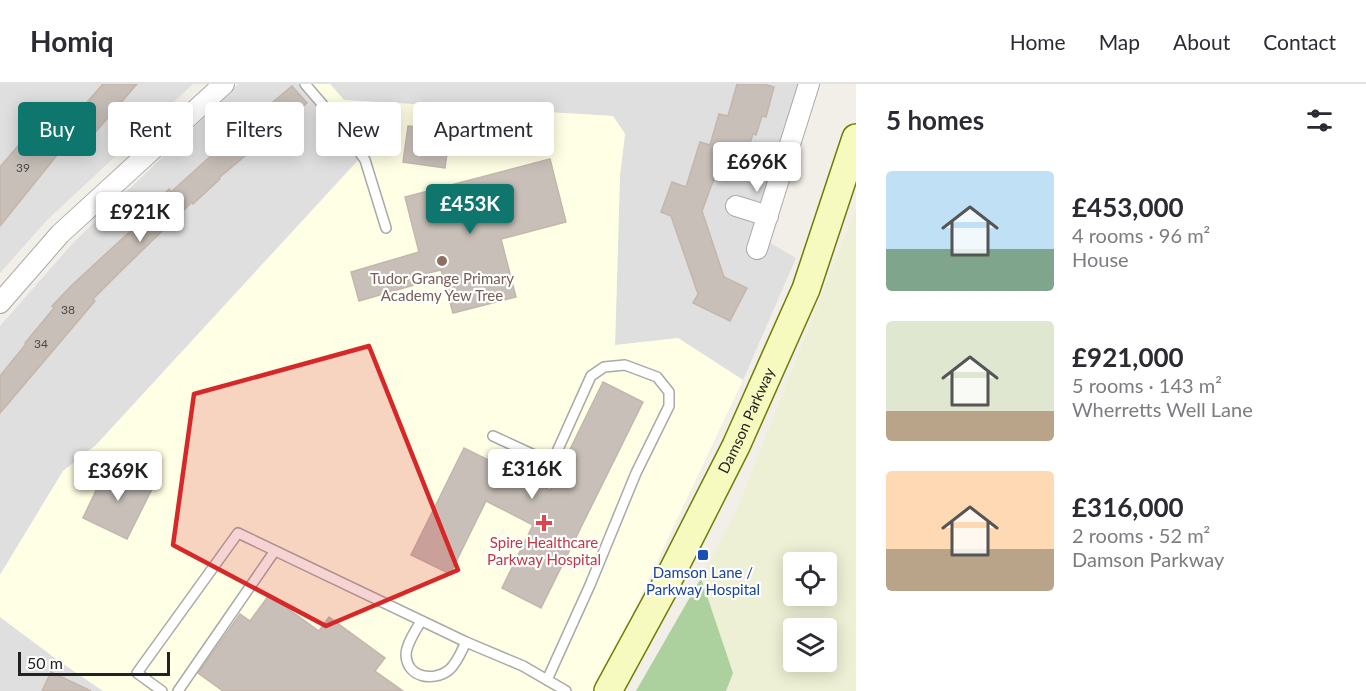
<!DOCTYPE html>
<html lang="en">
<head>
<meta charset="utf-8">
<style>
  body { margin:0; font-family:Lato,sans-serif; background:#f7f7f7; color:#2b2b33; height:100vh; display:flex; flex-direction:column; font-size:22px; white-space:nowrap }
  * { box-sizing:border-box; margin:0 }
  p { font-size:20px; color:#7c7c81 }
  .icon { flex:none; width:33px; height:33px; fill:none; stroke:currentColor; stroke-width:2; stroke-linecap:round; stroke-linejoin:round }
  .map { position:relative; flex:1; overflow:hidden }
  .panel { display:flex; flex-direction:column; background:#fff; width:510px }
  .panel>* { flex:none }
  .banner { position:absolute; left:18px; top:18px; width:570px; height:54px; display:flex; gap:12px }
  .controls { position:absolute; left:783px; top:468px; display:grid; gap:12px }
  .controls a { display:grid; place-items:center; width:54px; height:54px; border-radius:6px; background:#fff; box-shadow:0 3px 15px #0003; font-size:30px }
  .scale { position:absolute; left:18px; bottom:15px; width:152px; box-sizing:border-box; padding-left:6px; border:3px solid #222; border-top:0; font-size:16px; line-height:21px; white-space:nowrap; color:#222; -webkit-text-stroke:4px #fff; paint-order:stroke }
  .price { position:absolute; translate:-50% -51px; padding:0 14px; border-radius:6px; background:#fff; color:#222; font-size:20px; line-height:39px; filter:drop-shadow(0 2px 3px #0008) }
  .price::after { content:''; position:absolute; left:50%; top:36px; width:18px; height:14px; margin-left:-9px; background:inherit; clip-path:polygon(0 0,100% 0,50% 100%) }
  .price.active { background:#0f766e; color:#fff }
  ul { padding:0; list-style:none }
  li { display:flex; align-items:center; gap:18px; height:150px; padding:0 30px }
  li span { display:grid; place-items:center; flex:none; width:168px; height:120px; border-radius:6px; color:#555 }
  li>.icon { margin-inline-start:auto }
  span .icon { width:72px; height:72px; fill:#fffc; stroke-width:1 }
  li b { font-size:26px }
  h2 { display:flex; justify-content:space-between; align-items:center; height:72px; padding:0 30px; font-size:26px }
  .tag { padding:0 21px; border-radius:6px; background:#fff; box-shadow:0 3px 15px #0003; font-size:21px; line-height:54px }
  .tag.active { background:#0f766e; color:#fff }
  header { display:flex; align-items:center; gap:36px; box-sizing:border-box; height:84px; padding:0 30px; background:#fff; border-bottom:2px solid #e1e1e2 }
  header strong { font-size:28px }
  nav { display:flex; gap:33px; margin-inline-start:auto; font-size:21px }
  main { display:flex; flex:1; min-height:0 }
  .map>svg:first-child { display:block }
  .residential { fill:#e0dfdf }
  .education { fill:#ffffe5 }
  .farmland { fill:#eef0d5; fill-rule:evenodd }
  .forest { fill:#add19e }
  .building { fill:#c7bfb8; stroke:#c4b6ab; stroke-width:1.5 }
  .lines { fill:none; stroke-linecap:round; stroke-linejoin:round }
  .lane-casing { stroke:#a9a9a9; stroke-width:12 }
  .street-casing { stroke:#a9a9a9; stroke-width:22 }
  .secondary-casing { stroke:#707d05; stroke-width:30 }
  .lane { stroke:#fff; stroke-width:9 }
  .street { stroke:#fff; stroke-width:20 }
  .secondary { stroke:#f7fabf; stroke-width:27 }
  .marked { fill:#d62828; fill-opacity:0.2; stroke:#d62828; stroke-width:4.5; stroke-linejoin:round }
  .education-dot { fill:#8d6e63; stroke:#fff; stroke-width:2 }
  .health-dot { fill:#e0444e; stroke:#fff; stroke-width:2 }
  .transit-dot { fill:#1a4fb4; stroke:#fff; stroke-width:2 }
  .labels { text-anchor:middle; stroke-width:4.5; stroke-linejoin:round; paint-order:stroke }
  .number-label { font-size:12px; fill:#4b4948 }
  .education-label { font-size:15px; fill:#785e54; stroke:#fff }
  .street-label { font-size:15px; fill:#222; stroke:#fff }
  .health-label { font-size:15px; fill:#be3a42; stroke:#fff }
  .transit-label { font-size:15px; fill:#164399; stroke:#fff }
</style>
</head>
<body>
<header>
<strong>Homiq</strong>
<nav><a>Home</a><a>Map</a><a>About</a><a>Contact</a></nav>
</header>
<main>
<div class="map">
<svg width="856" height="607" viewBox="0 0 856 607">
  <rect width="100%" height="100%" fill="#f2efe9"/>
  <g class="residential">
    <polygon points="0,0 193,0 47,136 0,189"/>
    <polygon points="239,0 307,0 367,66 96,361 63,387 0,491 0,242 73,159"/>
    <polygon points="330,0 802,0 757,151 796,174 743,296 678,254 615,262 620,91 625,50 613,32 344,16"/>
    <polygon points="0,533 59,577 103,607 0,607"/>
  </g>
  <polygon class="education" points="307,0 330,0 344,16 613,32 625,50 620,91 615,261 678,254 743,296 596,607 103,607 59,577 0,533 0,491 63,387 96,361 367,67"/>
  <path class="farmland" d="M856,124v483h-130l7,-18 -32,-95 37,-72zM794,478h32v34h-32zM794,544h32v34h-32z"/>
  <polygon class="forest" points="701,494 733,589 726,607 636,607"/>
  <g class="building">
    <polygon points="103,0 137,0 79,67 59,50"/>
    <polygon points="737,0 764,0 774,3 766,33 762,32 756,51 753,50 742,83 732,80 727,95 715,92 702,127 724,193 747,204 730,237 693,219 698,210 671,132 661,128 672,98 686,103 700,58 710,61 719,30 728,32"/>
    <polygon points="292,2 307,19 219,94 220,95 193,120 192,118 123,185 93,215 95,217 0,329 0,292 26,260 25,259 54,224 52,222 72,201 148,131 145,129 169,105 171,108 234,51"/>
    <polygon points="408,42 450,48 445,84 403,78"/>
    <polygon points="29,49 57,71 0,142 0,83"/>
    <polygon points="550,75 566,138 501,155 516,213 453,229 441,186 411,193 414,201 359,217 351,188 419,168 405,113"/>
    <polygon points="603,298 643,318 541,524 502,504 533,441 486,417 450,490 411,471 464,364 550,406"/>
    <polygon points="108,381 153,403 127,455 83,434"/>
    <polygon points="269,511 319,547 329,533 385,574 375,587 403,607 223,607 198,589 240,530 250,537"/>
    <polygon points="51,588 91,607 42,607"/>
  </g>
  <g class="lines">
    <defs>
      <g id="lane">
        <polyline points="305,0 341,42 365,76 386,144"/>
        <polyline points="493,352 543,375 550,376 555,372 591,292 604,283 625,281 657,293 669,308 669,322 636,389 590,501 547,596"/>
        <path d="M421,537c-5,9 -15,23 -15,34 1,23 28,27 43,15 8,-7 12,-18 17,-28"/>
        <polyline points="162,607 137,589 238,449 466,558 523,582 566,607"/>
        <polyline points="178,607 274,468"/>
      </g>
      <g id="street">
        <polyline points="736,122 768,132"/>
        <polyline points="757,165 809,0"/>
        <polyline points="0,219 60,150 224,0"/>
      </g>
      <g id="secondary">
        <path id="s1" d="M608,607l55,-101 73,-144 70,-157 50,-151"/>
      </g>
    </defs>
    <use href="#lane" class="lane-casing"/>
    <use href="#street" class="street-casing"/>
    <use href="#secondary" class="secondary-casing"/>
    <use href="#lane" class="lane"/>
    <use href="#street" class="street"/>
    <use href="#secondary" class="secondary"/>
  </g>
  <path class="marked" d="M369,262l89,224 -132,56 -153,-81 21,-151z"/>
  <circle class="education-dot" cx="442" cy="177" r="6"/>
  <path class="health-dot" d="M541 430h6v6h6v6h-6v6h-6v-6h-6v-6h6z"/>
  <rect class="transit-dot" x="697" y="465" width="12" height="12" rx="3"/>
  <g class="labels">
    <g class="number-label">
      <text x="23" y="88">39</text>
      <text x="68" y="230">38</text>
      <text x="41" y="264">34</text>
    </g>
    <g class="education-label">
      <text x="442" y="200">Tudor Grange Primary<tspan x="442" dy="17">Academy Yew Tree</tspan></text>
    </g>
    <g class="street-label">
      <text dy="5" stroke="none"><textPath href="#s1" startOffset="304">Damson Parkway</textPath></text>
    </g>
    <g class="health-label">
      <text x="544" y="464">Spire Healthcare<tspan x="544" dy="17">Parkway Hospital</tspan></text>
    </g>
    <g class="transit-label">
      <text x="703" y="494">Damson Lane /<tspan x="703" dy="17">Parkway Hospital</tspan></text>
    </g>
  </g>
</svg>
<div class="controls">
<a><svg class="icon" aria-label="locate" viewBox="0 0 24 24"><circle cx="12" cy="12" r="6"/><path d="M12 2v4M12 18v4M2 12h4M18 12h4"/></svg></a>
<a><svg class="icon" aria-label="layers" viewBox="0 0 24 24"><path d="M12 4l9 5-9 5-9-5zM3 14l9 5 9-5"/></svg></a>
</div>
<div class="scale">50 m</div>
<b class="price" style="left:757px;top:109px">£696K</b>
<b class="price active" style="left:470px;top:151px">£453K</b>
<b class="price" style="left:140px;top:159px">£921K</b>
<b class="price" style="left:532px;top:416px">£316K</b>
<b class="price" style="left:118px;top:418px">£369K</b>
<div class="banner">
<a class="tag active">Buy</a>
<a class="tag">Rent</a>
<a class="tag">Filters</a>
<a class="tag">New</a>
<a class="tag">Apartment</a>
</div>
</div>
<section class="panel">
<h2>5 homes<svg class="icon" aria-label="filters" viewBox="0 0 24 24"><path d="M4 7h16M4 17h16"/><circle cx="9" cy="7" r="2"/><circle cx="15" cy="17" r="2"/></svg></h2>
<ul>
<li><span style="background:linear-gradient(#bfe0f5 65%,#7fa58c 0)"><svg class="icon" aria-label="home" viewBox="0 0 24 24"><path d="M3 11l9-7 9 7M6 9v11h12V9"/></svg></span><div><b>£453,000</b><p>4 rooms · 96 m²</p><p>House</p></div></li>
<li><span style="background:linear-gradient(#dfe7d0 75%,#b9a48a 0)"><svg class="icon" aria-label="home" viewBox="0 0 24 24"><path d="M3 11l9-7 9 7M6 9v11h12V9"/></svg></span><div><b>£921,000</b><p>5 rooms · 143 m²</p><p>Wherretts Well Lane</p></div></li>
<li><span style="background:linear-gradient(#ffd9b3 65%,#b9a48a 0)"><svg class="icon" aria-label="home" viewBox="0 0 24 24"><path d="M3 11l9-7 9 7M6 9v11h12V9"/></svg></span><div><b>£316,000</b><p>2 rooms · 52 m²</p><p>Damson Parkway</p></div></li>
</ul>
</section>
</main>
</body>
</html>
